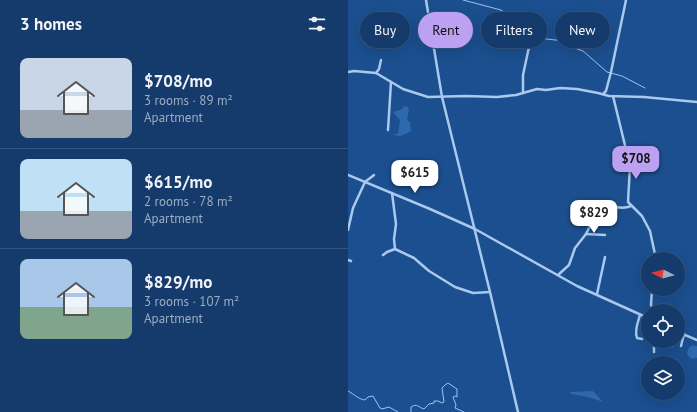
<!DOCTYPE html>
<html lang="en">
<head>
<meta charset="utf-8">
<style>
  body { margin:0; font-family:"PT Sans",sans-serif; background:#1d4271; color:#f1f3f6; height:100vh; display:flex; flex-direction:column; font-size:15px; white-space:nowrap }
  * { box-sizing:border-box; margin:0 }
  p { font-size:13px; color:#9dadc1 }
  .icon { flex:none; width:22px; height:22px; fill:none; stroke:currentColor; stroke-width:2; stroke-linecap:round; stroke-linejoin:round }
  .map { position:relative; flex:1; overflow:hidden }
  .details { display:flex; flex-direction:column; background:#143b6b; width:348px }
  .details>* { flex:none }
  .hud { position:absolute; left:12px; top:12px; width:277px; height:36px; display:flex; gap:8px }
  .needle { width:26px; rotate:276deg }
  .fabs { position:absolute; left:293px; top:252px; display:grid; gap:8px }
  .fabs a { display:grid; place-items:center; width:44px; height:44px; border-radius:50%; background:#143b6b; box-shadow:0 4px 16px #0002,0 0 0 1px #33557e; font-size:20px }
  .price { position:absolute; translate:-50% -34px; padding:0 9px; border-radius:8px; background:#fff; color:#222; font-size:13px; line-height:26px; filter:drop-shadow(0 1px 2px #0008) }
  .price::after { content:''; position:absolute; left:50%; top:24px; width:12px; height:9px; margin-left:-6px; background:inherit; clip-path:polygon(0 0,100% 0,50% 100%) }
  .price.selected { background:#bca0f2; color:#111 }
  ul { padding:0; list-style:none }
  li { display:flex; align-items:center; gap:12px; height:100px; padding:0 20px }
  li+li { border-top:1px solid #33557e }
  li span { display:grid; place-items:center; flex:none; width:112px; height:80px; border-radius:8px; color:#555 }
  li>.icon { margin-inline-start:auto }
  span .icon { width:48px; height:48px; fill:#fffc; stroke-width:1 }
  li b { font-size:17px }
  h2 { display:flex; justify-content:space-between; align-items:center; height:48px; padding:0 20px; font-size:17px }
  .tag { padding:0 14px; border-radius:18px; background:#143b6b; box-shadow:0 4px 16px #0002,0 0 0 1px #33557e; font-size:14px; line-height:36px }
  .tag.selected { background:#bca0f2; color:#111 }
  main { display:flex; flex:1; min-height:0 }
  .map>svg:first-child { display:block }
  .green { fill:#2e69ad }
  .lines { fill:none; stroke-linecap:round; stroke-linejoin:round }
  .stream { stroke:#9cc4f0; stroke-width:1 }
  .minor { stroke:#a9c9ee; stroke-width:2.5 }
</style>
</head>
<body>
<main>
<section class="details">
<h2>3 homes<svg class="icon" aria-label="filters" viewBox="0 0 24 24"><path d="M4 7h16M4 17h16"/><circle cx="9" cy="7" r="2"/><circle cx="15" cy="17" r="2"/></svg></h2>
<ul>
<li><span style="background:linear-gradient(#c9d6e8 65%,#9aa5b1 0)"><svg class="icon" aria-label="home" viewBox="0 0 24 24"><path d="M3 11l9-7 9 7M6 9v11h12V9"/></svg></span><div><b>$708/mo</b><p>3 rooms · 89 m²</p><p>Apartment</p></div></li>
<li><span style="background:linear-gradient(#bfe0f5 65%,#9aa5b1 0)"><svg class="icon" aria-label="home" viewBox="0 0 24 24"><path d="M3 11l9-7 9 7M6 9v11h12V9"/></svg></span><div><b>$615/mo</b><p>2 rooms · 78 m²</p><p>Apartment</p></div></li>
<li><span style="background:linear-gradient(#a9c7e8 60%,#7fa58c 0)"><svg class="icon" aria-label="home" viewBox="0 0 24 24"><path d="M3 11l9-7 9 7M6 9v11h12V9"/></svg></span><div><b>$829/mo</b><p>3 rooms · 107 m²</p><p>Apartment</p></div></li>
</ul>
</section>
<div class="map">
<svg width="349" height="412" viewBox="0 0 349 412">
  <rect width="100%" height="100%" fill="#1b4f8f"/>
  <g class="green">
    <path d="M56,106l4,1 1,3 -2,10 3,2 1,9c-7,4 -11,7 -19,3h6l2,-14 -7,-8 9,-3z"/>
    <path d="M345,345l4,1v12c-5,2 -8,0 -10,-5l2,-6z"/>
    <polygon points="245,391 255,402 240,397 223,394 222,392"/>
  </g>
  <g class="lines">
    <g class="stream">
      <polyline points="115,0 153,10 171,22 189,38 217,41 221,46 235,51 259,72 274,76 297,88"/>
      <path d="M0,391c6,3 10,8 17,9l3,-3 5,-1 7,12 2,1 7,-2 9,5"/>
      <path d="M63,412v-5c6,-4 7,0 13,2l5,-5 5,-1v-2h4l4,2 2,-1 -2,-14 3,-3 3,-2 9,6v8l-2,-1 -2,1 3,8 -1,3 9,4"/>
    </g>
    <g class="minor">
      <polyline points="78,0 94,97 142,292 170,412"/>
      <polyline points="0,72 6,71 28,73 55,89 80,97 118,96 149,97 168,95 189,89 198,90 212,88 229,89 250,93 261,96 296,97 349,102"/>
      <polyline points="28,73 31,69 33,60"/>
      <polyline points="175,93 175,75 184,33"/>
      <polyline points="255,94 258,91 263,72 278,0"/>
      <polyline points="265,96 282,166 280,202 294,216 302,231 308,259"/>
      <polyline points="40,130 43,82"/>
      <polyline points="0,175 82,209 127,229 229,286 300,318"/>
      <polyline points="17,182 26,175"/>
      <polyline points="44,193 48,224 46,239 47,249 66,258 81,271 107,287 125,293 142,292"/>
      <polyline points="0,230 5,208 17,182"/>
      <polyline points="238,234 257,235"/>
      <polyline points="35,255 39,252 47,249"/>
      <polyline points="0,260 3,261"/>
      <path d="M210,275l11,-10 6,-17 11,-14 8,-16 2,-14c11,-1 23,7 35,2"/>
      <polyline points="304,289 303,305 305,311"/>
      <polyline points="249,294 257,257"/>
      <path d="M292,315c-2,7 -6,16 -3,23l5,1"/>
      <polyline points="330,332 349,340"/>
      <polyline points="324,346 324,341"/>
      <polyline points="333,346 336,334"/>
      <polyline points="306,352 306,341"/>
    </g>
  </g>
</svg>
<div class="fabs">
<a><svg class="needle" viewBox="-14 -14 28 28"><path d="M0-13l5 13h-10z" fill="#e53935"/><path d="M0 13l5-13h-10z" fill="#9dadc1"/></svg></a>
<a><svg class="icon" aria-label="locate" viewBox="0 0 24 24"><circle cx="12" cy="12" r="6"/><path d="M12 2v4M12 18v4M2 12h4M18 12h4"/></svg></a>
<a><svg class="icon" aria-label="layers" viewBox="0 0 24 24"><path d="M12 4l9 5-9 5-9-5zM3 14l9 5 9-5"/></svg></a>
</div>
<b class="price selected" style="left:288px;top:180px">$708</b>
<b class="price" style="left:67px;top:194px">$615</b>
<b class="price" style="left:246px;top:234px">$829</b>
<div class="hud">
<a class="tag">Buy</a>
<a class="tag selected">Rent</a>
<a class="tag">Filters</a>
<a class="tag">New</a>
</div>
</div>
</main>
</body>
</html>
